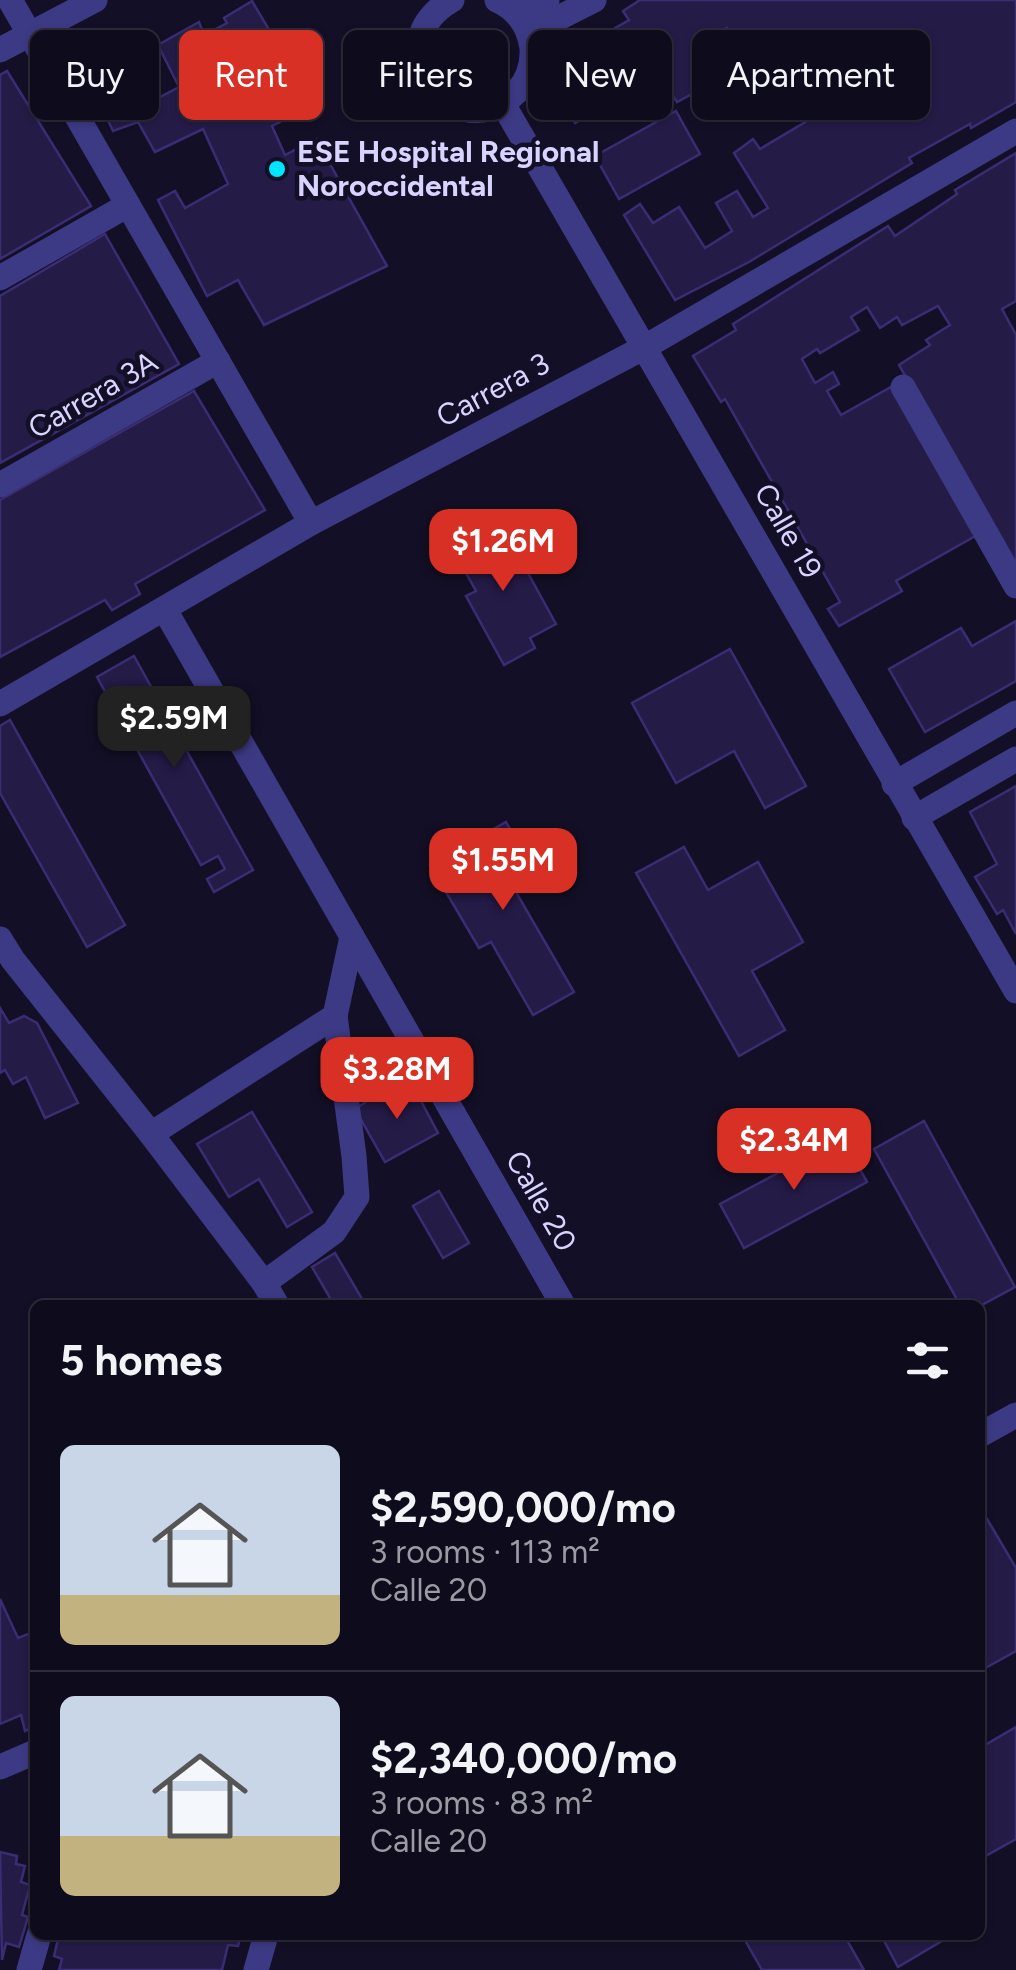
<!DOCTYPE html>
<html lang="en">
<head>
<meta charset="utf-8">
<style>
  body { margin:0; font-family:Figtree,sans-serif; background:#171425; color:#f1f3f6; height:100vh; display:flex; flex-direction:column; font-size:38px; white-space:nowrap }
  * { box-sizing:border-box; margin:0 }
  p { font-size:32px; color:#9b9ba3 }
  .icon { flex:none; width:55px; height:55px; fill:none; stroke:currentColor; stroke-width:2; stroke-linecap:round; stroke-linejoin:round }
  .map { position:relative; flex:1; overflow:hidden }
  .panel { position:absolute; left:30px; top:1300px; width:955px; height:640px; display:flex; flex-direction:column; background:#0e0b1c; border-radius:15px; box-shadow:0 2px 8px #0004,0 0 0 2px #2e2b3b }
  .panel>* { flex:none }
  .banner { position:absolute; left:30px; top:30px; width:958px; height:90px; display:flex; gap:20px }
  .price { position:absolute; translate:-50% -85px; padding:0 22px; border-radius:20px; background:#d93025; color:#fff; font-size:32px; line-height:65px; filter:drop-shadow(0 2px 5px #0008) }
  .price::after { content:''; position:absolute; left:50%; top:60px; width:30px; height:22px; margin-left:-15px; background:inherit; clip-path:polygon(0 0,100% 0,50% 100%) }
  .price.active { background:#222; color:#fff }
  ul { padding:0; list-style:none }
  li { display:flex; align-items:center; gap:30px; height:250px; padding:0 30px }
  li+li { border-top:2px solid #2e2b3b }
  li span { display:grid; place-items:center; flex:none; width:280px; height:200px; border-radius:15px; color:#555 }
  li>.icon { margin-inline-start:auto }
  span .icon { width:120px; height:120px; fill:#fffc; stroke-width:1 }
  li b { font-size:42px }
  h2 { display:flex; justify-content:space-between; align-items:center; height:120px; padding:0 30px; font-size:42px }
  .pill { padding:0 35px; border-radius:15px; background:#0e0b1c; box-shadow:0 2px 8px #0004,0 0 0 2px #2e2b3b; font-size:35px; line-height:90px }
  .pill.active { background:#d93025; color:#fff }
  .map>svg:first-child { display:block }
  .building { fill:#241b47; stroke:#3b2d73; stroke-width:2.5 }
  .lines { fill:none; stroke-linecap:round; stroke-linejoin:round }
  .minor { stroke:#3d3a85; stroke-width:25 }
  .poi-dot { fill:#00e5ff; stroke:#130f26; stroke-width:4 }
  .labels { text-anchor:middle; stroke-width:9; stroke-linejoin:round; paint-order:stroke }
  .poi-label { font-size:30px; font-weight:bold; fill:#d9d4ff; stroke:#130f26; text-anchor:start }
  .street-label { font-size:30px; fill:#d9d4ff; stroke:#130f26 }
</style>
</head>
<body>
<div class="map">
<svg width="1016" height="1970" viewBox="0 0 1016 1970">
  <rect width="100%" height="100%" fill="#130f26"/>
  <g class="building">
    <polygon points="640,0 1016,0 1016,102 971,128 970,124 909,158 912,163 749,262 675,300 624,215 640,204 653,223 679,207 705,248 732,231 716,203 737,191 753,217 768,208 734,153 753,139 760,149 822,112 784,43 745,63 727,28 719,34 724,42 707,54 721,78 677,102 637,43 631,49 650,79 575,123 546,68 629,20 623,11"/>
    <polygon points="252,1 277,43 269,47 305,109 272,126 285,155 316,139 387,266 264,325 238,280 207,296 158,200 175,191 185,208 228,184 203,129 155,152 138,122 113,131 89,79 138,53 160,97 179,87 158,45 199,22 204,35 227,23 224,18"/>
    <polygon points="7,71 91,206 0,259 0,75"/>
    <polygon points="676,111 700,154 619,199 595,156"/>
    <polygon points="1016,153 1016,301 1002,309 1016,335 1016,568 899,365 930,345 926,340 950,325 938,306 902,325 897,317 880,328 867,307 851,317 859,330 820,353 817,349 802,359 815,383 833,372 839,384 827,391 841,415 891,387 977,535 896,581 902,591 839,626 828,609 840,602 725,399 721,402 693,356 736,330 733,324 888,226 895,236 957,194 955,190"/>
    <polygon points="105,234 179,364 0,463 0,296"/>
    <polygon points="194,391 265,510 135,584 140,594 112,610 105,600 0,657 0,500"/>
    <polygon points="501,524 556,624 530,638 535,648 504,665 466,596 476,591 453,550"/>
    <polygon points="1016,621 1016,681 925,732 889,669 961,628 972,646"/>
    <polygon points="730,649 806,786 765,808 734,751 676,783 632,703"/>
    <polygon points="134,656 253,870 214,892 207,879 225,869 218,856 201,865 97,677"/>
    <polygon points="10,720 125,925 87,947 0,793 0,726"/>
    <polygon points="1016,786 1016,934 1003,910 997,914 975,877 997,864 970,812"/>
    <polygon points="506,822 536,874 513,887 574,992 533,1015 491,942 479,948 430,865"/>
    <polygon points="684,847 708,890 758,862 803,942 752,971 785,1030 739,1056 636,873"/>
    <polygon points="0,1008 9,1023 24,1016 37,1023 78,1103 45,1118 26,1077 13,1084 5,1070 0,1073"/>
    <polygon points="412,1084 438,1133 385,1162 355,1109 380,1093 384,1100"/>
    <polygon points="252,1112 312,1212 287,1227 259,1179 229,1197 197,1144"/>
    <polygon points="924,1121 1015,1287 980,1306 960,1305 874,1149"/>
    <polygon points="843,1138 867,1182 744,1248 720,1204"/>
    <polygon points="439,1191 469,1243 443,1258 413,1206"/>
    <polygon points="335,1253 365,1304 362,1305 334,1305 312,1267"/>
    <polygon points="980,1507 1016,1568 1016,1651 980,1671"/>
    <polygon points="0,1599 18,1638 28,1634 35,1648 35,1727 25,1731 21,1715 0,1724"/>
    <polygon points="1016,1727 1016,1839 982,1858 980,1854 980,1748"/>
    <polygon points="0,1852 17,1856 16,1864 25,1866 21,1882 30,1885 22,1915 28,1917 19,1947 6,1943 2,1960"/>
    <polygon points="59,1935 241,1935 238,1946 228,1945 222,1970 59,1970 62,1959 54,1956"/>
    <polygon points="742,1935 844,1935 864,1970 762,1970"/>
    <polygon points="881,1935 952,1935 898,1967"/>
  </g>
  <g class="lines">
    <g class="minor">
      <polyline points="10,0 311,523"/>
      <path d="M452,0c-78,45 -4,147 59,97 15,-12 22,-30 21,-49 -3,-22 -15,-39 -35,-48"/>
      <polyline points="519,15 547,0"/>
      <polyline points="529,33 594,0"/>
      <polyline points="0,50 95,0"/>
      <path d="M503,104c172,295 340,592 513,887"/>
      <polyline points="0,278 128,205"/>
      <polyline points="903,387 1016,586"/>
      <polyline points="0,485 218,361"/>
      <polyline points="165,610 563,1305"/>
      <polyline points="0,704 311,523 645,347 1016,131"/>
      <polyline points="894,784 1016,713"/>
      <polyline points="914,818 1016,759"/>
      <polyline points="0,939 13,960 151,1134 264,1283 277,1305"/>
      <polyline points="151,1134 335,1016 352,937"/>
      <polyline points="264,1283 334,1232 357,1197 354,1156 335,1016"/>
      <polyline points="980,1435 1016,1415"/>
      <polyline points="0,1767 35,1752"/>
      <polyline points="29,1970 39,1935"/>
      <polyline points="256,1970 266,1935"/>
    </g>
  </g>
  <circle class="poi-dot" cx="277" cy="169" r="10"/>
  <g class="labels">
    <g class="poi-label">
      <text x="297" y="162">ESE Hospital Regional<tspan x="297" dy="34">Noroccidental</tspan></text>
    </g>
    <g class="street-label">
      <text transform="translate(493 390) rotate(-28)" y="10">Carrera 3</text>
      <text transform="translate(93 395) rotate(-30)" y="10">Carrera 3A</text>
      <text transform="translate(788 531) rotate(60)" y="10">Calle 19</text>
      <text transform="translate(541 1201) rotate(60)" y="10">Calle 20</text>
    </g>
  </g>
</svg>
<b class="price" style="left:503px;top:594px">$1.26M</b>
<b class="price active" style="left:174px;top:771px">$2.59M</b>
<b class="price" style="left:503px;top:913px">$1.55M</b>
<b class="price" style="left:397px;top:1122px">$3.28M</b>
<b class="price" style="left:794px;top:1193px">$2.34M</b>
<div class="banner">
<a class="pill">Buy</a>
<a class="pill active">Rent</a>
<a class="pill">Filters</a>
<a class="pill">New</a>
<a class="pill">Apartment</a>
</div>
<section class="panel">
<h2>5 homes<svg class="icon" aria-label="filters" viewBox="0 0 24 24"><path d="M4 7h16M4 17h16"/><circle cx="9" cy="7" r="2"/><circle cx="15" cy="17" r="2"/></svg></h2>
<ul>
<li><span style="background:linear-gradient(#c9d6e8 75%,#c2b280 0)"><svg class="icon" aria-label="home" viewBox="0 0 24 24"><path d="M3 11l9-7 9 7M6 9v11h12V9"/></svg></span><div><b>$2,590,000/mo</b><p>3 rooms · 113 m²</p><p>Calle 20</p></div></li>
<li><span style="background:linear-gradient(#c9d6e8 70%,#c2b280 0)"><svg class="icon" aria-label="home" viewBox="0 0 24 24"><path d="M3 11l9-7 9 7M6 9v11h12V9"/></svg></span><div><b>$2,340,000/mo</b><p>3 rooms · 83 m²</p><p>Calle 20</p></div></li>
</ul>
</section>
</div>
</body>
</html>
